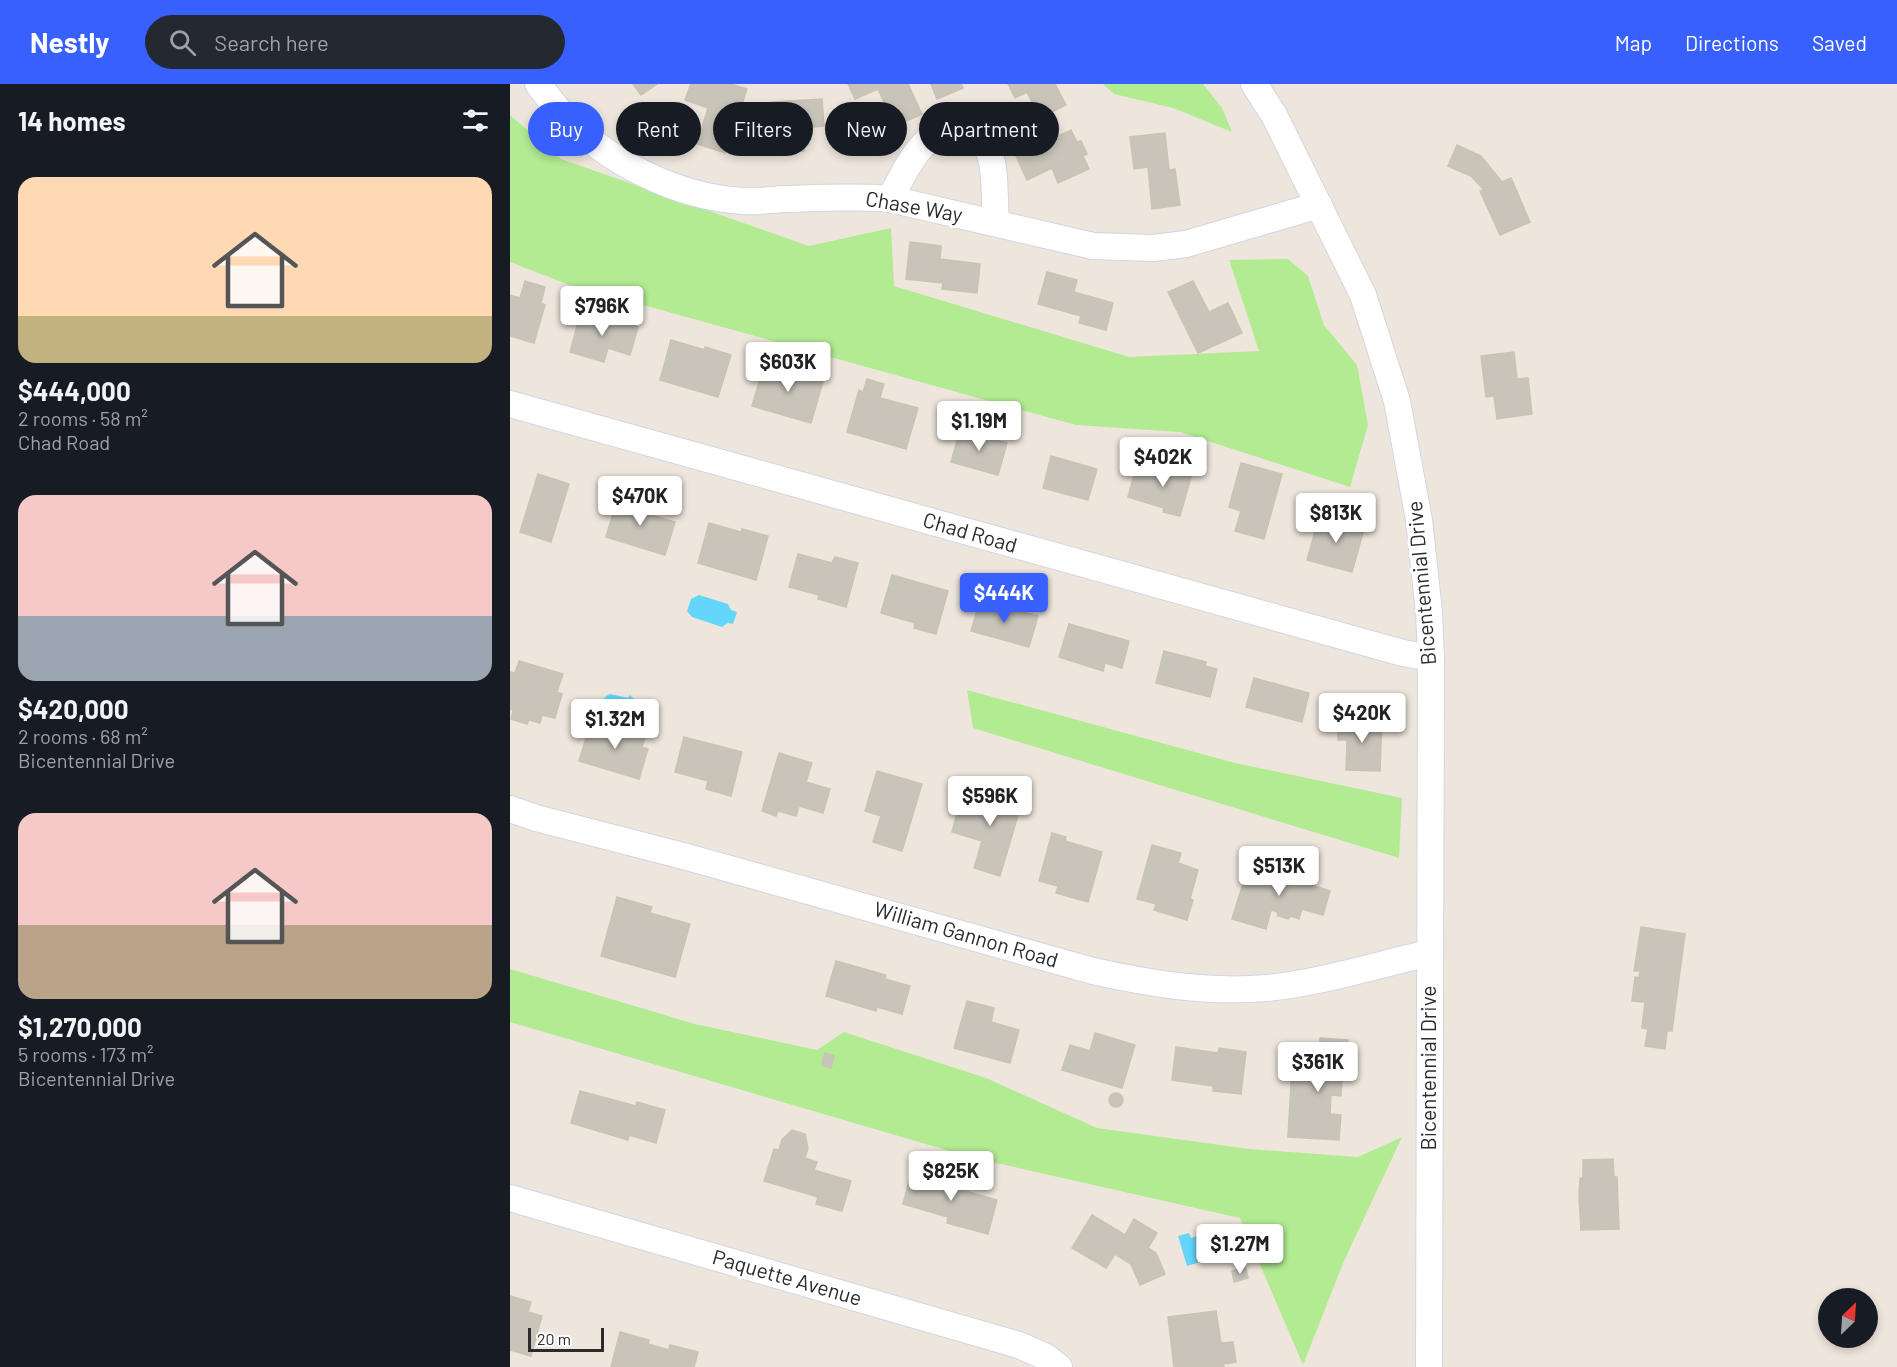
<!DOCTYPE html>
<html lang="en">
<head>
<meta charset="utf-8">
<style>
  body { margin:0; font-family:Barlow,sans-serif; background:#242831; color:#f1f3f6; height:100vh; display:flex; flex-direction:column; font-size:22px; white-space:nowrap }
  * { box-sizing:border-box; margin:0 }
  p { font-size:20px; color:#9ea1a6 }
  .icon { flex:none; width:33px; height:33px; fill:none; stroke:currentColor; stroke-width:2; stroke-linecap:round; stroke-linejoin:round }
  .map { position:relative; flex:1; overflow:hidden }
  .drawer { display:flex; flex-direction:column; background:#171b24; width:510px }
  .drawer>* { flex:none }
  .banner { position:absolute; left:18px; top:18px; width:570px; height:54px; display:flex; gap:12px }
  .needle { width:39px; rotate:25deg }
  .fabs { position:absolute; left:1308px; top:1204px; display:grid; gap:12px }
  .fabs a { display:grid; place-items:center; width:60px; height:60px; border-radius:50%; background:#171b24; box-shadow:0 3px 9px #0003; font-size:30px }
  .scale { position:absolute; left:18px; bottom:15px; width:76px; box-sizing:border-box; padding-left:6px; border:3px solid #2b2b2b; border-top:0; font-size:16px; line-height:21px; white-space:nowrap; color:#2b2b2b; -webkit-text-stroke:4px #fff; paint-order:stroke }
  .price { position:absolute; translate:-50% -51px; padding:0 14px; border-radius:6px; background:#fff; color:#222; font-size:20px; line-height:39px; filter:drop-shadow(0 2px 3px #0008) }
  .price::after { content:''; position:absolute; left:50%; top:36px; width:18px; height:14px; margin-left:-9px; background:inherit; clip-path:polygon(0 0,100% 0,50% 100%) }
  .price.selected { background:#3860ff; color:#fff }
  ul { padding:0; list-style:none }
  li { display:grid; align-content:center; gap:12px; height:318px; padding:0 18px }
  li span { display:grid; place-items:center; height:186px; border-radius:18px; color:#555 }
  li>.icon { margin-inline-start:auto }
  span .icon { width:108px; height:108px; fill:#fffc; stroke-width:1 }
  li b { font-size:26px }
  h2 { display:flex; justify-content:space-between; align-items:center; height:72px; padding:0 18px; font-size:26px }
  .tag { padding:0 21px; border-radius:27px; background:#171b24; box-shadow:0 3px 9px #0003; font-size:21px; line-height:54px }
  .tag.selected { background:#3860ff; color:#fff }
  header { display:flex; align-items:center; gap:36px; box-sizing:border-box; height:84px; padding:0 30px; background:#3860ff; color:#fff }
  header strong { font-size:28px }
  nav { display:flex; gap:33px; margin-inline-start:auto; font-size:21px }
  .search { width:420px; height:54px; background:#242831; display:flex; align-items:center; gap:15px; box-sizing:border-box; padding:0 21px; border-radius:33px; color:#9ea1a6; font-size:22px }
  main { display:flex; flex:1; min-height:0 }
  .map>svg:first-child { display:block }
  .green { fill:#b2eb92 }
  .water { fill:#64d5fb }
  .building { fill:#c9c4ba; stroke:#cac2b5; stroke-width:1.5 }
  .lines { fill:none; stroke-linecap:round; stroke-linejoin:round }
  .minor-casing { stroke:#d1d5e5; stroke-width:28 }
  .minor { stroke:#fff; stroke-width:26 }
  .labels { text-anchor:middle; stroke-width:6; stroke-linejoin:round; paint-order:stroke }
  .street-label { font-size:21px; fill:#2b2b2b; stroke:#fff }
</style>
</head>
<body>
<header>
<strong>Nestly</strong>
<div class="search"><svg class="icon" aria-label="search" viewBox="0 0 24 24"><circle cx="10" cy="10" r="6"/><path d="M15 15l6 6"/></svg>Search here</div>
<nav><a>Map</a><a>Directions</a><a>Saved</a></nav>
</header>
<main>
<section class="drawer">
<h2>14 homes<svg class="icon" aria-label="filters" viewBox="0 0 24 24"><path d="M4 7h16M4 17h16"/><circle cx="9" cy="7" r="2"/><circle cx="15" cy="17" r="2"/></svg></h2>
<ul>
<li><span style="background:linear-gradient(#ffd9b3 75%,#c2b280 0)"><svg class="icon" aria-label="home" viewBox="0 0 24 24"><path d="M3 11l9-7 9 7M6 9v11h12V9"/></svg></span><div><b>$444,000</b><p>2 rooms · 58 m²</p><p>Chad Road</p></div></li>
<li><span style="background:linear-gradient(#f6c9c9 65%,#9aa5b1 0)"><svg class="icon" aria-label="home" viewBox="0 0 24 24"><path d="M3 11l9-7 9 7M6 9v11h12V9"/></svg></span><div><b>$420,000</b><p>2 rooms · 68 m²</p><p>Bicentennial Drive</p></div></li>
<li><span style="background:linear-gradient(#f6c9c9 60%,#b9a48a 0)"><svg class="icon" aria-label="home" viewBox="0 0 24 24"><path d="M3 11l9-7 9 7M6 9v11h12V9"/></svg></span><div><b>$1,270,000</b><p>5 rooms · 173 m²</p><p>Bicentennial Drive</p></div></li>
</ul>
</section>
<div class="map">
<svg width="1387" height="1283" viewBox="0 0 1387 1283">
  <rect width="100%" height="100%" fill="#eee6dc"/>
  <g class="green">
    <polygon points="593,0 693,0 712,24 722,48 663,24 604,10"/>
    <polygon points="0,31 51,75 299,162 381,144 384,202 619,273 749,267 719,176 778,175 798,192 814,241 847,281 858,341 840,403 670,348 566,341 57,200 0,178"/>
    <polygon points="457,606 725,679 892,714 889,774 463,644"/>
    <polygon points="0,885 185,940 307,966 334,948 476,994 587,1044 739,1065 848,1073 892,1053 834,1177 793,1281 730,1134 460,1073 0,938"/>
  </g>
  <g class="water">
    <polygon points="189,511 218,520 221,526 227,528 223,540 218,539 212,543 182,533 177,527 181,515"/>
    <path d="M100,610l18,4 2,-3 6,6 -3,3 1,3 -2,5c-12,4 -18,3 -28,-4 -2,-7 -1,-11 6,-14z"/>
    <polygon points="715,1144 722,1168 677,1182 668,1152 679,1149 681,1154"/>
  </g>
  <g class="building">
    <polygon points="123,0 147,0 131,11"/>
    <polygon points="181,0 221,0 237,5 216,69 187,60 198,24 175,16"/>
    <polygon points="338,0 398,0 412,30 385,42 368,5 345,15"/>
    <polygon points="421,0 451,0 453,4 427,15"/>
    <polygon points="498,0 545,0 556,21 530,34 517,8 505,14"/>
    <polygon points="312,15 314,42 292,44 294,67 266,69 262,18"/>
    <polygon points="561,46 567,58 571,57 577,70 573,72 579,85 548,99 542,84 517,96 506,72"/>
    <polygon points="655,49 659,86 665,85 670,121 642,125 638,83 624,85 620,53"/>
    <polygon points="947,61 971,72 992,98 1001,94 1020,138 990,151 970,107 974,106 961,92 938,82"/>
    <polygon points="400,158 431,162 430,175 470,180 467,209 432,205 433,199 396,195"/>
    <polygon points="537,188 567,196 564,208 603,219 596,246 569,239 571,232 528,220"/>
    <polygon points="15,197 35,203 31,219 35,221 24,259 0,252 0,211 10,214"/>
    <polygon points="683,197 699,228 718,219 732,249 688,269 658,208"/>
    <polygon points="71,227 128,243 120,271 98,264 94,278 60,268"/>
    <polygon points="161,256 195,266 195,263 221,271 208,313 150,296"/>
    <polygon points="1004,268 1007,295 1018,294 1022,330 987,335 984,312 976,313 971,272"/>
    <polygon points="254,281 287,291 288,287 314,294 301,339 242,322"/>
    <polygon points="357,295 374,300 370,314 408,324 396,365 337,348 349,306 353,308"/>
    <polygon points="450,346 497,359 488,391 441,378"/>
    <polygon points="541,372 587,385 578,416 533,404"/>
    <polygon points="665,377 684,383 670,432 653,428 654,424 618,413 626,384 661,394"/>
    <polygon points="731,379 772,390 754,455 725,447 731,427 719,423"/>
    <polygon points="28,390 59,400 41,458 10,448"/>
    <polygon points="108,413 143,423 141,431 165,438 155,471 96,453"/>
    <polygon points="809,433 854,445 842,488 797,476"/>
    <polygon points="199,439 231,448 232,445 258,452 246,496 188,479"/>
    <polygon points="288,470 322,479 325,473 348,479 336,523 308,515 309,511 279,503"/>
    <polygon points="382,491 438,507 426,550 404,544 405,539 371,529"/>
    <polygon points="470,516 528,532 519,563 461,547"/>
    <polygon points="559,540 619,557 612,584 595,579 593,587 549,573"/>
    <polygon points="654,567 696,578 695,582 707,585 700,613 646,599"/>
    <polygon points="9,577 53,590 47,608 52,610 45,634 32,631 30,639 19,636 17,640 1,635 3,626 0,625 0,590 1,588 5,589"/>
    <polygon points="744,594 799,609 792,638 736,623"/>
    <polygon points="839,636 872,637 870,687 836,686 837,656 828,656 828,638 839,638"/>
    <polygon points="81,638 116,648 118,644 136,650 132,663 138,665 129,695 69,677"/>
    <polygon points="174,653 232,668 221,712 196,705 198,697 165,688"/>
    <polygon points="269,669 302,679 296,698 320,705 313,729 289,722 286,732 268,727 266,732 252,727"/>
    <polygon points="367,687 412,700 392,767 363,758 371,732 355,727"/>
    <polygon points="497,705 514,711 490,792 464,784 472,757 442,748 452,712 470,717 472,709 494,715"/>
    <polygon points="542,749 556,753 555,757 592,768 578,818 546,809 548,802 529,797"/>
    <polygon points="642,761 671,769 668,779 688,786 680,815 683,816 677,836 644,826 646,820 627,815"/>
    <polygon points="776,775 786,778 788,787 786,796 820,807 813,831 792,825 789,835 781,832 778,835 768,832 767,828 761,826 756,845 722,835 735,793 757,799 760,792 765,793 769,781"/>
    <polygon points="107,813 142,823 140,829 180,840 165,893 91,872"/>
    <polygon points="1131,843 1175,850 1162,947 1157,947 1155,965 1135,962 1138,945 1132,944 1135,918 1122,917 1125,893 1129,894 1130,887 1124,887"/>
    <polygon points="326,877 376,891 375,895 400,902 392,930 367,923 366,927 316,912"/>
    <polygon points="457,917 484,924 481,938 509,946 500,979 444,964"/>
    <polygon points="585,949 625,961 612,1004 552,986 560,961 580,967"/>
    <polygon points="810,954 838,956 837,983 833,983 831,1012 821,1011 820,1030 831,1031 829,1056 778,1053 782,982 803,983 803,987 808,987"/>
    <polygon points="666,963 708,969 709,964 736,968 731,1010 703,1007 703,1002 662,996"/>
    <polygon points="315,969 324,972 321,984 312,981"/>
    <polygon points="70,1007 126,1022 127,1018 155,1026 146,1059 119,1051 118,1056 61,1039"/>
    <circle cx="606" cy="1016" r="7"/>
    <polygon points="282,1046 295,1050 298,1064 295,1074 307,1078 304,1086 341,1097 332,1127 306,1120 308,1113 254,1097 264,1065 269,1066 272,1056"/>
    <polygon points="1103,1075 1104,1093 1107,1093 1109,1145 1071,1146 1069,1112 1070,1094 1073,1094 1073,1076"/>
    <polygon points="438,1088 451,1092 448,1105 487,1116 478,1150 437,1139 438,1133 393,1120 401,1090 435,1099"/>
    <polygon points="582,1131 615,1151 624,1135 647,1149 638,1164 646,1169 655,1190 630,1201 621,1180 605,1170 596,1184 562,1164"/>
    <polygon points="736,1184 738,1194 724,1198 722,1187"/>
    <polygon points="0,1212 21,1218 18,1228 32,1232 21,1272 0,1266"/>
    <polygon points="706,1227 711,1259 723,1258 726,1278 713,1280 714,1283 664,1283 658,1233"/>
    <polygon points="110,1248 139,1256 138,1260 159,1266 160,1261 188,1268 184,1283 101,1283"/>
  </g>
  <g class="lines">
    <defs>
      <g id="minor">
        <path d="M28,0c8,10 15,20 23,29 46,49 115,84 182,88 14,1 28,-1 41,-2 36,-1 71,-3 106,0l203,47 60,2 33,-4 133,-39"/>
        <polyline points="744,0 764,31 853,211 887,317 909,436 919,528 921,574 919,1283"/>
        <path d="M380,115c16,-29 35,-80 77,-65 7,2 15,4 19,11 11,20 8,56 10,78"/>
        <polyline points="0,320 893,569 921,574"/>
        <path d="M0,725l26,9 151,39 406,114c58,13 115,22 174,17 52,-5 110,-23 162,-35"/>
        <polyline points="0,1114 509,1261 536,1273 549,1283"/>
      </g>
    </defs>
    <use href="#minor" class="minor-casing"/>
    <use href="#minor" class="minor"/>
  </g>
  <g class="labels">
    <g class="street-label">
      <text transform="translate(404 123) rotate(10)" y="7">Chase Way</text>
      <text transform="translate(460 449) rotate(16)" y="7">Chad Road</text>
      <text transform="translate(912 499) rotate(-95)" y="7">Bicentennial Drive</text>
      <text transform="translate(456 851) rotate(16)" y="7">William Gannon Road</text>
      <text transform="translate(919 984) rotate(-90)" y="7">Bicentennial Drive</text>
      <text transform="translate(277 1194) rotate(16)" y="7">Paquette Avenue</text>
    </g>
  </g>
</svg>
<div class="fabs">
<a><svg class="needle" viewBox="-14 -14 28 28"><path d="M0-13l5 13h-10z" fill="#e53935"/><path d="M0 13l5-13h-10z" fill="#9ea1a6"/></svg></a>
</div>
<div class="scale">20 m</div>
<b class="price" style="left:92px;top:253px">$796K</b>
<b class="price" style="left:278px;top:309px">$603K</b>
<b class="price" style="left:469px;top:368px">$1.19M</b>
<b class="price" style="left:653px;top:404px">$402K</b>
<b class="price" style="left:130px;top:443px">$470K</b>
<b class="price" style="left:826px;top:460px">$813K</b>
<b class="price selected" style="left:494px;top:540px">$444K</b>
<b class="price" style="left:852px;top:660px">$420K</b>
<b class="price" style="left:105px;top:666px">$1.32M</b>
<b class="price" style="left:480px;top:743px">$596K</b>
<b class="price" style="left:769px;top:813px">$513K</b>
<b class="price" style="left:808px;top:1009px">$361K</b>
<b class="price" style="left:441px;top:1118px">$825K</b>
<b class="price" style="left:730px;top:1191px">$1.27M</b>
<div class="banner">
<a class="tag selected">Buy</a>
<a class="tag">Rent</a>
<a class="tag">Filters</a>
<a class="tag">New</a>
<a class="tag">Apartment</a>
</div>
</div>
</main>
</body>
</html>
